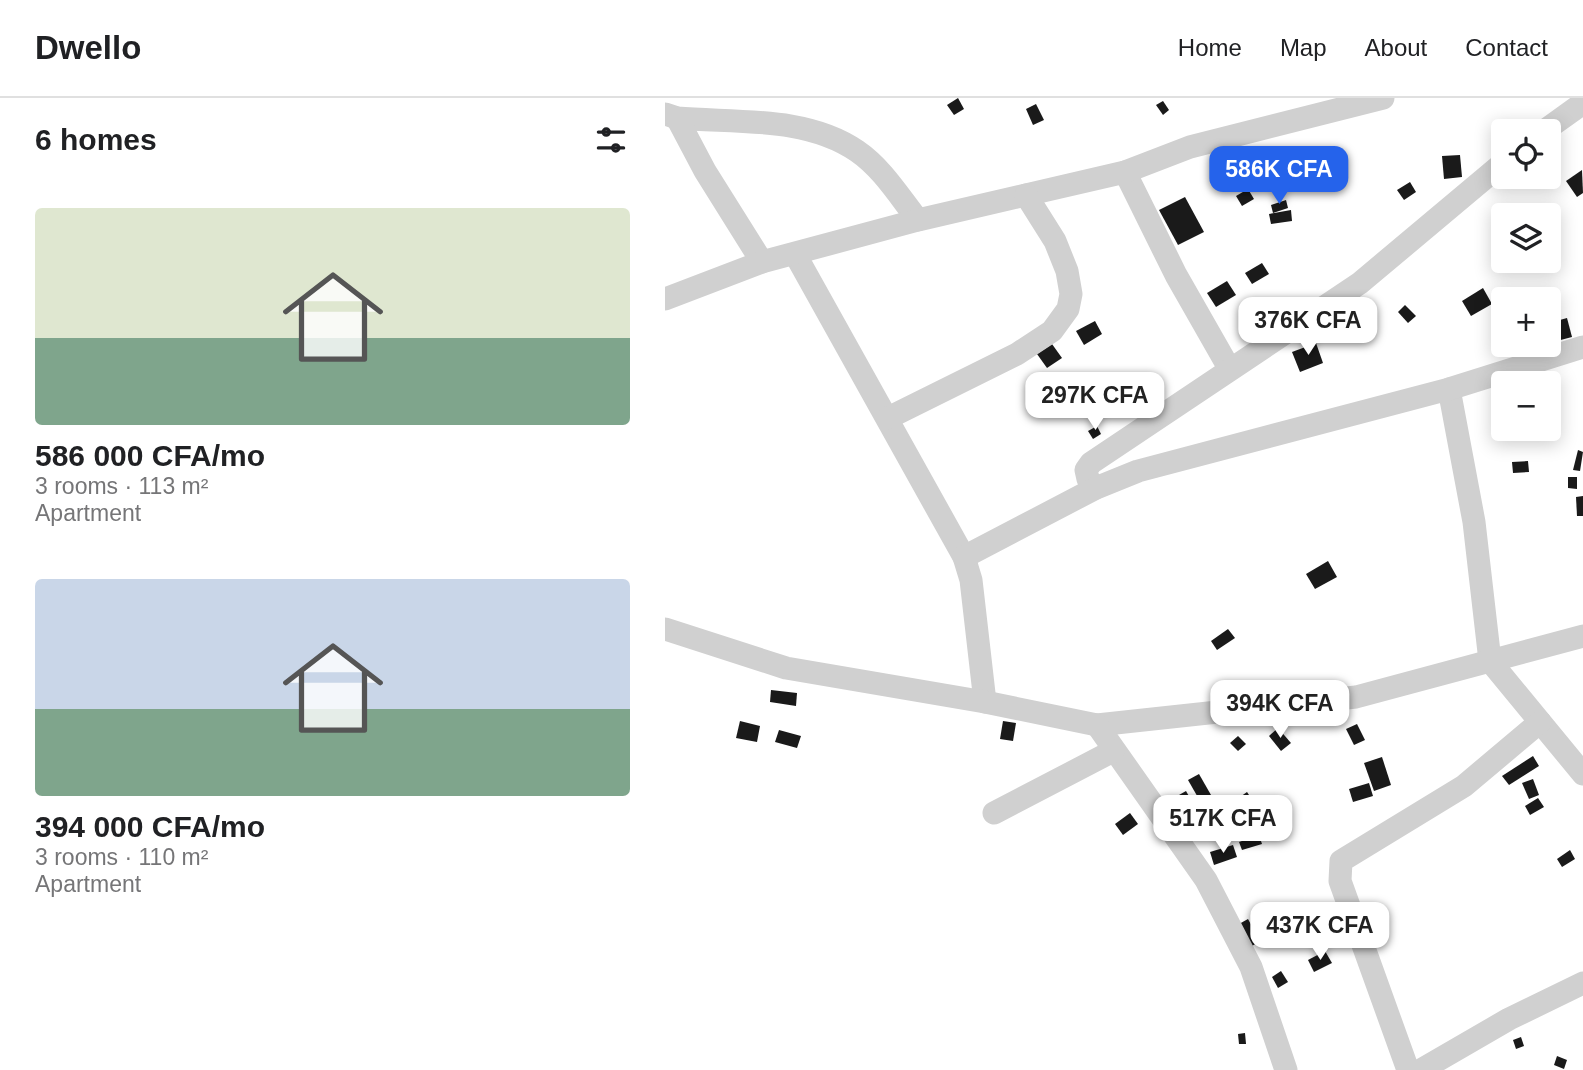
<!DOCTYPE html>
<html lang="en">
<head>
<meta charset="utf-8">
<style>
  body { margin:0; font-family:Arial,sans-serif; background:#f6f6f6; color:#202124; height:100vh; display:flex; flex-direction:column; font-size:26px; white-space:nowrap }
  * { box-sizing:border-box; margin:0 }
  p { font-size:23px; color:#757577 }
  .icon { flex:none; width:38px; height:38px; fill:none; stroke:currentColor; stroke-width:2; stroke-linecap:round; stroke-linejoin:round }
  .map { position:relative; flex:1; overflow:hidden }
  .drawer { display:flex; flex-direction:column; background:#fff; width:665px }
  .drawer>* { flex:none }
  .tools { position:absolute; left:826px; top:21px; display:grid; gap:14px }
  .tools a { display:grid; place-items:center; width:70px; height:70px; border-radius:7px; background:#fff; box-shadow:0 4px 18px #0003; font-size:35px }
  .price { position:absolute; translate:-50% -60px; padding:0 16px; border-radius:14px; background:#fff; color:#222; font-size:23px; line-height:46px; filter:drop-shadow(0 2px 4px #0008) }
  .price::after { content:''; position:absolute; left:50%; top:42px; width:21px; height:16px; margin-left:-10px; background:inherit; clip-path:polygon(0 0,100% 0,50% 100%) }
  .price.active { background:#2563eb; color:#fff }
  ul { padding:0; list-style:none }
  li { display:grid; align-content:center; gap:14px; height:371px; padding:0 35px }
  li span { display:grid; place-items:center; height:217px; border-radius:7px; color:#555 }
  li>.icon { margin-inline-start:auto }
  span .icon { width:126px; height:126px; fill:#fffc; stroke-width:1 }
  li b { font-size:30px }
  h2 { display:flex; justify-content:space-between; align-items:center; height:84px; padding:0 35px; font-size:30px }
  header { display:flex; align-items:center; gap:42px; box-sizing:border-box; height:98px; padding:0 35px; background:#fff; border-bottom:2px solid #e0e0e0 }
  header strong { font-size:33px }
  nav { display:flex; gap:38px; margin-inline-start:auto; font-size:24px }
  main { display:flex; flex:1; min-height:0 }
  .map>svg:first-child { display:block }
  .building { fill:#1a1a1a }
  .lines { fill:none; stroke-linecap:round; stroke-linejoin:round }
  .minor { stroke:#d0d0d0; stroke-width:23 }
</style>
</head>
<body>
<header>
<strong>Dwello</strong>
<nav><a>Home</a><a>Map</a><a>About</a><a>Contact</a></nav>
</header>
<main>
<section class="drawer">
<h2>6 homes<svg class="icon" aria-label="filters" viewBox="0 0 24 24"><path d="M4 7h16M4 17h16"/><circle cx="9" cy="7" r="2"/><circle cx="15" cy="17" r="2"/></svg></h2>
<ul>
<li><span style="background:linear-gradient(#dfe7d0 60%,#7fa58c 0)"><svg class="icon" aria-label="home" viewBox="0 0 24 24"><path d="M3 11l9-7 9 7M6 9v11h12V9"/></svg></span><div><b>586 000 CFA/mo</b><p>3 rooms · 113 m²</p><p>Apartment</p></div></li>
<li><span style="background:linear-gradient(#c9d6e8 60%,#7fa58c 0)"><svg class="icon" aria-label="home" viewBox="0 0 24 24"><path d="M3 11l9-7 9 7M6 9v11h12V9"/></svg></span><div><b>394 000 CFA/mo</b><p>3 rooms · 110 m²</p><p>Apartment</p></div></li>
</ul>
</section>
<div class="map">
<svg width="918" height="972" viewBox="0 0 918 972">
  <rect width="100%" height="100%" fill="#fff"/>
  <g class="building">
    <polygon points="293,0 299,11 289,17 282,7"/>
    <polygon points="498,3 504,12 498,17 491,7"/>
    <polygon points="371,6 379,22 368,27 361,11"/>
    <polygon points="795,57 797,79 779,81 777,58"/>
    <polygon points="606,70 611,83 598,89 592,76"/>
    <polygon points="917,72 918,95 912,99 901,83"/>
    <polygon points="745,84 751,94 739,102 732,92"/>
    <polygon points="583,91 589,101 577,108 571,98"/>
    <polygon points="520,99 539,134 513,147 494,112"/>
    <polygon points="621,102 623,110 608,115 606,107"/>
    <polygon points="626,112 627,123 606,126 604,116"/>
    <polygon points="597,165 604,176 587,186 580,175"/>
    <polygon points="562,183 571,197 551,209 542,195"/>
    <polygon points="818,190 827,206 806,218 797,203"/>
    <polygon points="740,207 751,218 743,225 733,214"/>
    <polygon points="902,220 907,239 888,244 884,225"/>
    <polygon points="430,223 437,236 419,247 411,233"/>
    <polygon points="651,245 658,265 635,274 627,254"/>
    <polygon points="387,246 397,260 382,270 372,256"/>
    <polygon points="432,328 436,336 428,341 423,333"/>
    <polygon points="913,352 918,354 915,373 908,372"/>
    <polygon points="863,363 864,374 848,375 847,364"/>
    <polygon points="903,379 912,379 912,391 903,390"/>
    <polygon points="918,398 918,418 912,418 911,399"/>
    <polygon points="663,463 672,479 650,491 641,476"/>
    <polygon points="563,531 570,540 552,552 546,543"/>
    <polygon points="106,592 132,595 131,608 105,604"/>
    <polygon points="75,623 95,628 92,644 71,640"/>
    <polygon points="338,623 351,625 348,643 335,641"/>
    <polygon points="692,626 700,642 689,647 681,631"/>
    <polygon points="613,630 626,645 616,653 604,638"/>
    <polygon points="114,632 136,638 132,650 110,644"/>
    <polygon points="573,638 581,646 573,653 565,645"/>
    <polygon points="868,658 874,668 844,687 837,678"/>
    <polygon points="717,659 726,687 709,693 699,665"/>
    <polygon points="534,676 546,697 535,703 523,682"/>
    <polygon points="868,681 874,697 864,701 857,685"/>
    <polygon points="704,685 708,698 688,704 684,691"/>
    <polygon points="521,693 529,707 508,719 500,705"/>
    <polygon points="582,694 588,703 581,708 575,699"/>
    <polygon points="570,699 578,715 571,719 563,703"/>
    <polygon points="873,700 879,709 865,717 860,708"/>
    <polygon points="613,706 620,728 596,735 589,714"/>
    <polygon points="465,715 473,726 458,737 450,726"/>
    <polygon points="594,737 597,746 577,752 574,744"/>
    <polygon points="568,747 572,759 549,767 545,754"/>
    <polygon points="905,752 910,761 897,769 892,761"/>
    <polygon points="583,821 595,843 587,848 574,826"/>
    <polygon points="660,853 667,865 649,874 643,862"/>
    <polygon points="616,873 623,884 613,890 607,879"/>
    <polygon points="580,935 581,946 574,946 573,936"/>
    <polygon points="856,939 859,948 851,951 848,942"/>
    <polygon points="892,958 902,962 899,971 889,967"/>
  </g>
  <g class="lines">
    <g class="minor">
      <path d="M0,16l12,4c59,5 129,-2 180,33 25,17 42,45 61,69"/>
      <polyline points="12,20 40,73 97,164"/>
      <polyline points="879,33 918,5"/>
      <polyline points="460,74 511,177 564,270"/>
      <polyline points="130,156 299,459 306,482 320,604"/>
      <polyline points="0,201 97,164 253,122 460,74 525,49 718,0"/>
      <polyline points="784,291 809,424 825,563 918,676"/>
      <polyline points="223,320 352,256 387,233 403,211 406,196 402,173 390,143 361,97"/>
      <polyline points="431,390 423,381 421,372 426,365 695,185 838,65"/>
      <polyline points="299,459 431,390 473,373 784,291 918,249"/>
      <polyline points="0,531 121,570 320,604 432,627 691,599 918,538"/>
      <polyline points="432,627 541,782 586,869 621,972"/>
      <polyline points="329,715 448,653"/>
      <polyline points="743,972 675,783 676,763 799,688 875,624"/>
      <polyline points="756,972 844,921 918,885"/>
    </g>
  </g>
</svg>
<div class="tools">
<a><svg class="icon" aria-label="locate" viewBox="0 0 24 24"><circle cx="12" cy="12" r="6"/><path d="M12 2v4M12 18v4M2 12h4M18 12h4"/></svg></a>
<a><svg class="icon" aria-label="layers" viewBox="0 0 24 24"><path d="M12 4l9 5-9 5-9-5zM3 14l9 5 9-5"/></svg></a>
<a>+</a>
<a>−</a>
</div>
<b class="price active" style="left:614px;top:108px">586K CFA</b>
<b class="price" style="left:643px;top:259px">376K CFA</b>
<b class="price" style="left:430px;top:334px">297K CFA</b>
<b class="price" style="left:615px;top:642px">394K CFA</b>
<b class="price" style="left:558px;top:757px">517K CFA</b>
<b class="price" style="left:655px;top:864px">437K CFA</b>
</div>
</main>
</body>
</html>
